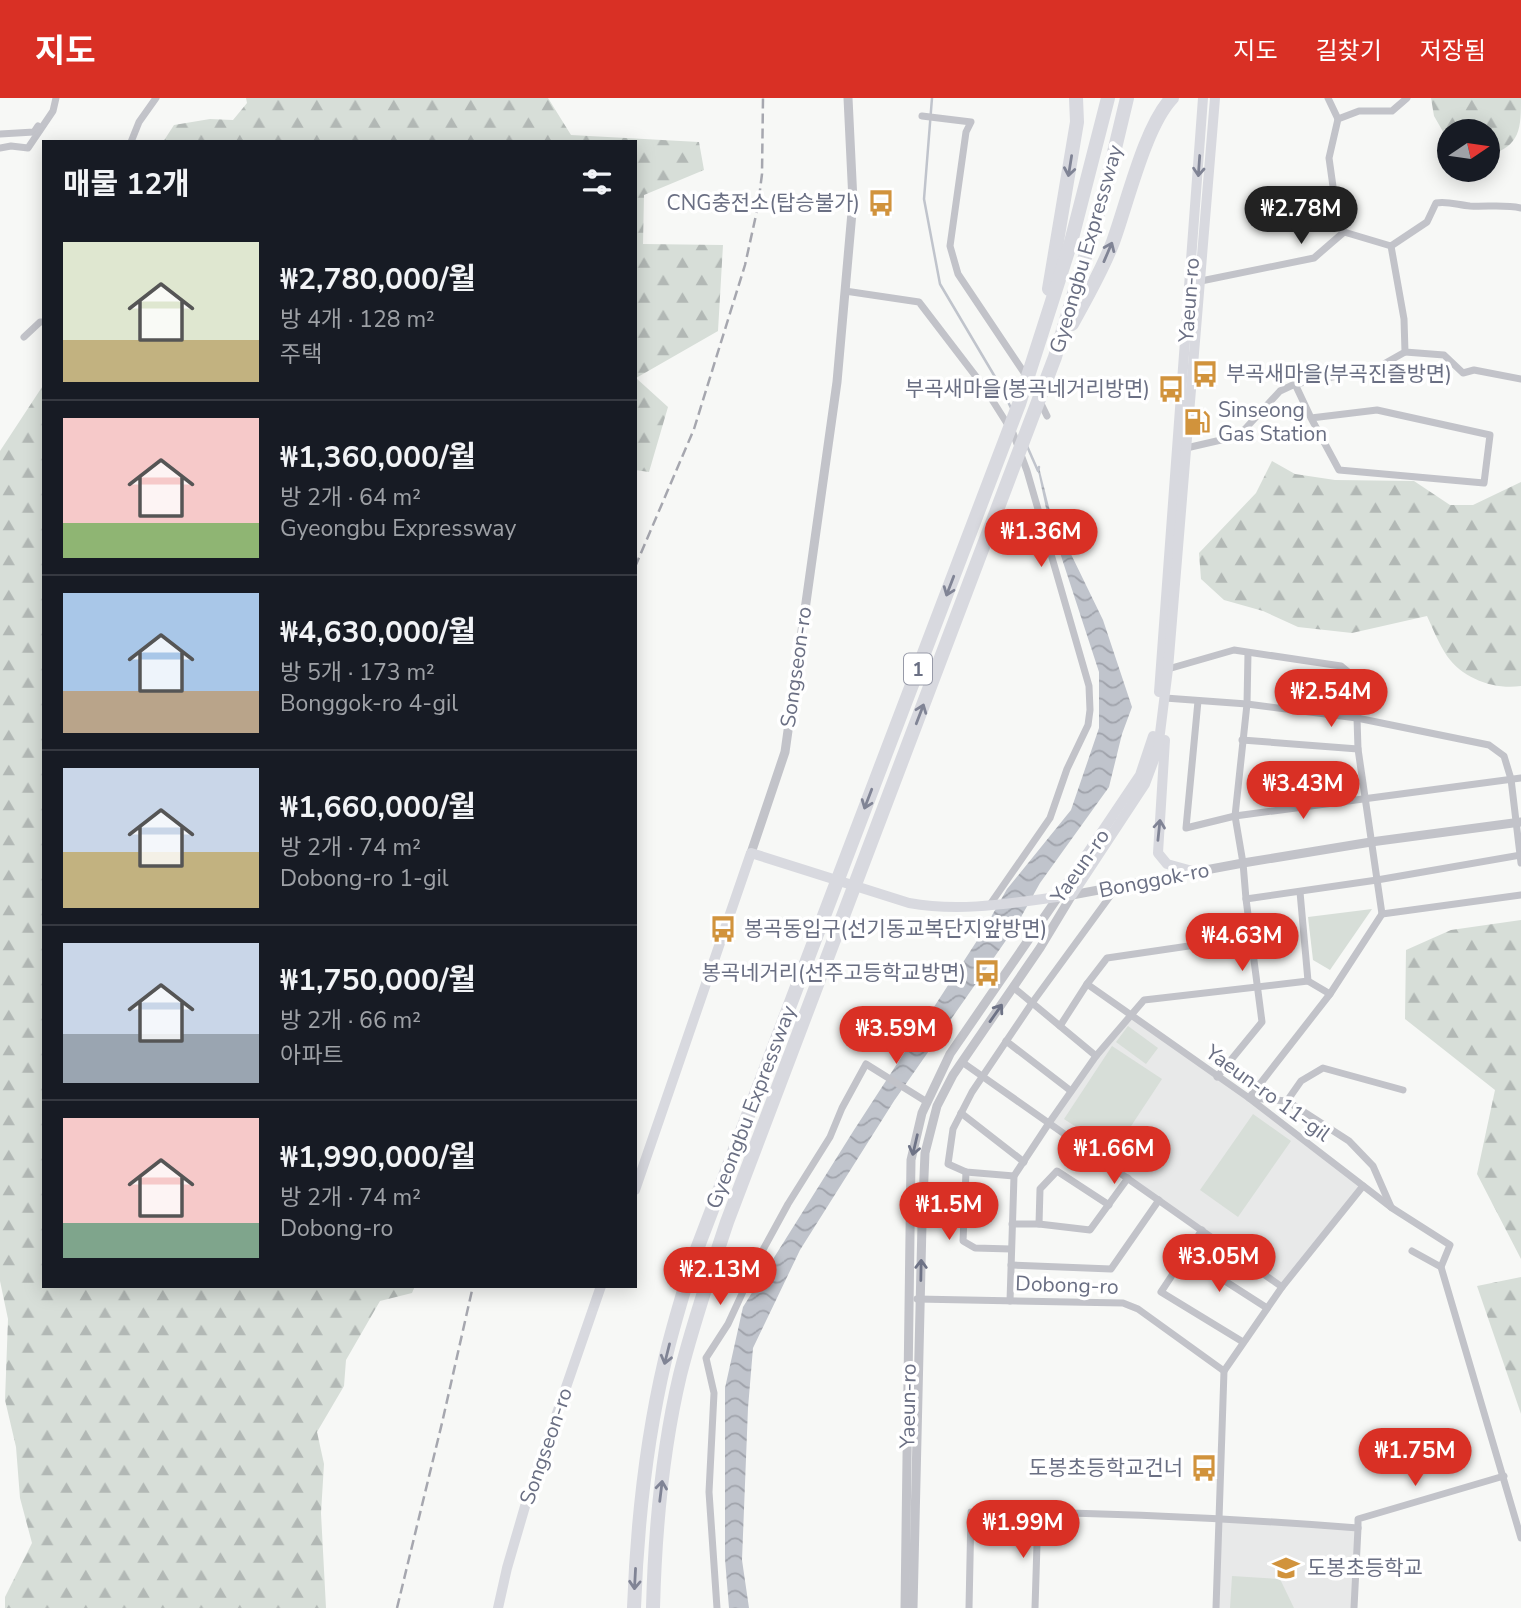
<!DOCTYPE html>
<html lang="ko">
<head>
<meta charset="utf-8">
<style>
  body { margin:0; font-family:"Nunito Sans","Noto Sans KR",sans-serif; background:#20242c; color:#f1f3f6; height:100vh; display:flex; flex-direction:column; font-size:26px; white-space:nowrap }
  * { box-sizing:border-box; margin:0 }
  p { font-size:23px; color:#9ea1a6 }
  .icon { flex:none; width:38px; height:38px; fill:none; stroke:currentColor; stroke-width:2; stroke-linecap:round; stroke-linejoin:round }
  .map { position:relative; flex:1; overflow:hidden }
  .sheet { position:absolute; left:42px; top:42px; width:595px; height:1148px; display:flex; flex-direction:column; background:#171b24; border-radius:0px; box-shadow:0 4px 18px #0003 }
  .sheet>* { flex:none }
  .needle { width:46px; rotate:77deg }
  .fabs { position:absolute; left:1437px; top:21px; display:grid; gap:14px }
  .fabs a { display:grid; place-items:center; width:63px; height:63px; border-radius:50%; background:#171b24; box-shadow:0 4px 18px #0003; font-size:35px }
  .price { position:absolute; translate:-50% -60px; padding:0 16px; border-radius:24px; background:#d93025; color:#fff; font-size:23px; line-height:46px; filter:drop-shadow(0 2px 4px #0008) }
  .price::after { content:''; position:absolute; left:50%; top:42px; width:21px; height:16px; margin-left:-10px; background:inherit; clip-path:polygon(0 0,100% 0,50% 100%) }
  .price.selected { background:#222; color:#fff }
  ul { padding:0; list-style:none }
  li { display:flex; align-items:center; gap:21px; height:175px; padding:0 21px }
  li+li { border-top:2px solid #363941 }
  li span { display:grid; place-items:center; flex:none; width:196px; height:140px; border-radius:0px; color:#555 }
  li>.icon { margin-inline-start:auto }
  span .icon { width:84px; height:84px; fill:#fffc; stroke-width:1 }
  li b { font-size:30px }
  h2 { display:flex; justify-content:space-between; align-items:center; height:84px; padding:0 21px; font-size:30px }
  header { display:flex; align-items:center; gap:42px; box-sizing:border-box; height:98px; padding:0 35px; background:#d93025; color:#fff }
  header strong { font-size:33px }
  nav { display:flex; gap:38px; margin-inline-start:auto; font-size:24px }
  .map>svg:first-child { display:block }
  .built { fill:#e8e9e9 }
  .forest { fill:url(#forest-firs) }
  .park { fill:#d7ded8 }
  .water { fill:url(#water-waves) }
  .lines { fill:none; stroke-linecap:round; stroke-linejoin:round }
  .stream { stroke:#c0c4cc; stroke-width:2.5 }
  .minor { stroke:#c2c3c9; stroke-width:7 }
  .tertiary { stroke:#c2c3c9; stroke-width:9 }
  .secondary { stroke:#d8d9df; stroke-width:10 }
  .motorway { stroke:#d8d9df; stroke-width:14 }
  .rail { stroke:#a6a7af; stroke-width:2.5; stroke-dasharray:10 5; stroke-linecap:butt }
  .oneway { stroke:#808495 }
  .oneway2 { stroke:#6e7386 }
  .labels { text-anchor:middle; stroke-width:7; stroke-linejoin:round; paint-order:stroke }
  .shield { fill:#fff; stroke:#979aa8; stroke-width:2 }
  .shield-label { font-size:19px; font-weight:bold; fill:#6a6f83 }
  .poi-label { font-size:21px; fill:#6a6f83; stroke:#fff; text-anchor:end }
  .street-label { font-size:21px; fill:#6a6f83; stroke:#fff }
</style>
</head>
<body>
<header>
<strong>지도</strong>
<nav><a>지도</a><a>길찾기</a><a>저장됨</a></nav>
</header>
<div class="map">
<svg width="1521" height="1510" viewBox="0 0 1521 1510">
  <defs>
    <pattern id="forest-firs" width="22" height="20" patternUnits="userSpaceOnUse" patternTransform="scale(1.75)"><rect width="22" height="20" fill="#d7ded8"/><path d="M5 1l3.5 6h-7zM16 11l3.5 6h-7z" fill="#b2b8b5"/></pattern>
    <pattern id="water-waves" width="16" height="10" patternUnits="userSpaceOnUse" patternTransform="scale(1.75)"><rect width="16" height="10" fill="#c0c4cc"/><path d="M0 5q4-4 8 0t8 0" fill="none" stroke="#a0a3ab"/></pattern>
  </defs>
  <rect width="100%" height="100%" fill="#f7f8f6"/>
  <g class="built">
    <polygon points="1129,917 1217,979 1363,1088 1282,1189 1049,1025"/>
    <polygon points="1218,1419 1358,1430 1354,1510 1216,1510"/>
  </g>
  <g class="forest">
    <polygon points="246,0 548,0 571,37 699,44 704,72 644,97 643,146 723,147 718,233 636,280 668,309 649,374 635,372 635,44 163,44 174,27 210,21 233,22 247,5"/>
    <path d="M1431,0h90c0,29 0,49 -33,57v-24h-39v11l-15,-26z"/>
    <polygon points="44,286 44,1188 415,1188 412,1195 380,1203 346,1262 344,1288 317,1334 324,1366 321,1415 326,1510 5,1510 5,1499 32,1445 20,1400 16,1349 5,1302 8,1221 0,1183 0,353"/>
    <path d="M1272,363l23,13 40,6 79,1 36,24h23l48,-23v204c-26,4 -58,-7 -74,-30 -8,-12 -14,-27 -20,-40l-75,17 -54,-6 -35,-16 -39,-11 -23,-21 -2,-26 57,-60z"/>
    <polygon points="1521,822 1521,1161 1477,1076 1495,992 1405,921 1406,852 1451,832"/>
    <polygon points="1521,1179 1521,1316 1477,1188"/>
  </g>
  <g class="park">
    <polygon points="1372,811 1330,872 1313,862 1308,819"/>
    <polygon points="1128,928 1158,950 1146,966 1116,944"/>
    <polygon points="1112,948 1162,981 1114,1054 1064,1021"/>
    <polygon points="1253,1016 1291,1043 1238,1119 1200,1092"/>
    <polygon points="1232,1478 1280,1481 1294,1510 1230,1510"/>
  </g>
  <polygon class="water" points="1039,369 1050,413 1103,522 1132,609 1122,636 1109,689 1040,785 1016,828 894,1003 800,1152 753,1250 748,1310 742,1462 749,1510 729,1510 725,1461 725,1290 743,1209 854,1032 982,835 1007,791 1071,712 1099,630 1099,574 1047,415 1038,373"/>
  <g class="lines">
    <g class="stream">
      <polyline points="932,0 924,101 940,186 1001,289 1011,310"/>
      <polyline points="1027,348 1038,373 1039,369"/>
    </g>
    <g class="minor">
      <polyline points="1328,0 1338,21"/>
      <polyline points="922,18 971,24 966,34 950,148 958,176 1031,285 1047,318"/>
      <polyline points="0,36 34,34 38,28"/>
      <polyline points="131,44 139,24 156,0"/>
      <polyline points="0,50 11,48 28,50 53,13 56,0"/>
      <polyline points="1344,134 1337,117 1329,60 1338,21 1359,13 1392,13 1407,0"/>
      <polyline points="1201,183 1314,160 1344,134 1391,148"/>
      <polyline points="845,193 919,204 984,289 1013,335 1027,373 1089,588 1090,612 1088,627 1067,671 1050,720 989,808"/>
      <polyline points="24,239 40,224 44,224"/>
      <polyline points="1405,254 1444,257 1463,275 1474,272 1521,281"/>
      <polyline points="1295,286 1311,320 1377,312 1490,337 1484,385 1339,372 1311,320"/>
      <path d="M1182,351l52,-12 11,-8 35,-38 15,-7 80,-15 30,-17 -1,-33 -13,-73 36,-24 9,-19c12,-2 22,2 34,3 17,1 34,-2 51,2"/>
      <polyline points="1168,571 1234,552 1341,568 1365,588 1357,620 1358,651 1382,816 1330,896 1249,1000"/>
      <polyline points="1165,600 1247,606 1357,620 1489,647 1504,658 1511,681 1521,765"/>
      <polyline points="1198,603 1186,730 1235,718 1521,680"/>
      <polyline points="1242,642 1358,651"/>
      <polyline points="1300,794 1308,883"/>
      <polyline points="1246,801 1377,782 1521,757"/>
      <polyline points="1382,816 1521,797"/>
      <polyline points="1087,886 1107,860 1250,839"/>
      <polyline points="1013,889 1096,958"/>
      <polyline points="1060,928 1087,886 1249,1000 1392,1110 1450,1147 1441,1169"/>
      <polyline points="1006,943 1071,993"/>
      <polyline points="962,964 1282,1189"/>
      <polyline points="1217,979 1262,924 1246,801 1243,765 1235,718 1247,606 1248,555"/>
      <polyline points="1250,1000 1287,1003 1349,1043 1373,1068 1391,1109"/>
      <polyline points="1287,1003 1301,983 1323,970 1403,992"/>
      <polyline points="961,1015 1024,1064"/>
      <polyline points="966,1074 963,1143 975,1150 1011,1151"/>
      <polyline points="1014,1078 966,1074 948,1066 953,1031 972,994 1032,905 1116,790"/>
      <polyline points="1012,1126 1039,1126 1090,1132 1128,1080"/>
      <polyline points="1039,1126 1040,1091 1057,1073 1109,1107"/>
      <polyline points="1202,1132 1161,1194 1243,1244"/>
      <polyline points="1412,1153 1441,1169 1521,1440"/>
      <polyline points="1186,1158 1267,1210"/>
      <polyline points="1011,1167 1111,1171 1159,1102"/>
      <polyline points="917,1201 1123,1205 1138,1211 1224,1273 1216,1510"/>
      <polyline points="1010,1203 1014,1078 1049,1025 1096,958 1144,902 1308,883 1330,896"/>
      <polyline points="1224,1273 1282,1189 1363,1088"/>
      <polyline points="1358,1430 1358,1421 1504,1378"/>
      <polyline points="717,1510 709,1394 714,1295 706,1260 728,1226 759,1159 788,1106 830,1039 842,1010 866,966 927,1004"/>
      <path d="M969,1510l2,-96c129,0 258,6 387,16l-4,80"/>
      <polyline points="1035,1510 1038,1414"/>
    </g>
    <g class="tertiary">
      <polyline points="751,755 785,654 837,284 853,103 848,0"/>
      <polyline points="905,1510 911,1062 922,1015 950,956 1058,799"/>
      <polyline points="913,1510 922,1126 925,1055 937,1008 953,977 1040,850 1072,797 1243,765 1371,744 1521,724"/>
    </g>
    <g class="secondary">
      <polyline points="1159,594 1203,0"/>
      <polyline points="1165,642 1158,755 1167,766 1196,774"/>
      <polyline points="1058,799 1140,677 1153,638"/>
      <path d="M635,1092l116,-337 158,50c55,10 108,-1 163,-8l73,-111 13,-35 10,-80 47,-571"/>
      <polyline points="498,1510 507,1470 526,1405 601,1188"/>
    </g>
    <g class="motorway">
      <polyline points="1049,191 1077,24 1076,0"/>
      <path d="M1072,226c14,-26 30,-53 41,-82 14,-38 32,-116 59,-144"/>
      <path d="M634,1510c3,-83 12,-167 31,-248 8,-35 19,-69 29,-103l325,-853 52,-162 37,-144"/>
      <path d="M653,1510c2,-78 9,-157 27,-233 13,-52 30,-102 47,-153l328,-865 50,-167 22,-92"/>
    </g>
    <g class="rail">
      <polyline points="635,469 694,331 745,167 758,108 762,76 763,0"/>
      <polyline points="397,1510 442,1325 473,1188"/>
    </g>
  </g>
  <defs><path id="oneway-shaft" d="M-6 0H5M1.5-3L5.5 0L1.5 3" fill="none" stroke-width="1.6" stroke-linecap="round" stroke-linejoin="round" transform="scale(1.75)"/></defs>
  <g class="oneway">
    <use href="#oneway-shaft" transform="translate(1070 68) rotate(99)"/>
    <use href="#oneway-shaft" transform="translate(1199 68) rotate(94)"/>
    <use href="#oneway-shaft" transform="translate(1108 154) rotate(-67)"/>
    <use href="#oneway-shaft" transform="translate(950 488) rotate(111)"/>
    <use href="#oneway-shaft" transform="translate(920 616) rotate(-69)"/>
    <use href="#oneway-shaft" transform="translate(868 701) rotate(111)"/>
    <use href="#oneway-shaft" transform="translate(1159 732) rotate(-84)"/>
    <use href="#oneway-shaft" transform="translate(667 1256) rotate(104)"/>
    <use href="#oneway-shaft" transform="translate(661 1393) rotate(-83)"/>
    <use href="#oneway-shaft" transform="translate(635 1481) rotate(93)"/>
  </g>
  <g class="oneway2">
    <use href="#oneway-shaft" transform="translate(996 915) rotate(-55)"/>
    <use href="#oneway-shaft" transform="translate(915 1047) rotate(103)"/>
    <use href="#oneway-shaft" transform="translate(921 1172) rotate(-89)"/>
  </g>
  <defs>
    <symbol id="bus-bare" viewBox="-9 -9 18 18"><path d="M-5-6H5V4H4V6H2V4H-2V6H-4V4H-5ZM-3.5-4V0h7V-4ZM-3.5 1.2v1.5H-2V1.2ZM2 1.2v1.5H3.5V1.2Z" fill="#d1933c" stroke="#fff" stroke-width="2.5" paint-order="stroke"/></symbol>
    <symbol id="fuel-bare" viewBox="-9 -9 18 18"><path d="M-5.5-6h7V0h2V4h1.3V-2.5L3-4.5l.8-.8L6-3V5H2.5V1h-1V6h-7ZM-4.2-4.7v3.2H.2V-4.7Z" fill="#d1933c" stroke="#fff" stroke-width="2.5" paint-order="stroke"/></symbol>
    <symbol id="school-bare" viewBox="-9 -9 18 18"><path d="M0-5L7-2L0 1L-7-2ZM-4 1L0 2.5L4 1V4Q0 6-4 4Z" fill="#d1933c" stroke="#fff" stroke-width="2.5" paint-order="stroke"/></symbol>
  </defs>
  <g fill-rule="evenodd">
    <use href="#bus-bare" x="862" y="86" width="38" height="38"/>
    <use href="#bus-bare" x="1186" y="257" width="38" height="38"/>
    <use href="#bus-bare" x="1152" y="272" width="38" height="38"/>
    <use href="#fuel-bare" x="1178" y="305" width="38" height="38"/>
    <use href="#bus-bare" x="704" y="812" width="38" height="38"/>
    <use href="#bus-bare" x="968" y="856" width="38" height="38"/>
    <use href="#bus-bare" x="1185" y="1351" width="38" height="38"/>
    <use href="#school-bare" x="1267" y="1451" width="38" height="38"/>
  </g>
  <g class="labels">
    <rect class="shield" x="904" y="555.5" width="28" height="31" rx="5"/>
    <g class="shield-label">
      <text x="918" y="578">1</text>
    </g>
    <g class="poi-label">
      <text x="860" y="112">CNG충전소(탑승불가)</text>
      <text x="1226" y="283" text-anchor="start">부곡새마을(부곡진즐방면)</text>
      <text x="1150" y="298">부곡새마을(봉곡네거리방면)</text>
      <text x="1218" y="319" text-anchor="start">Sinseong<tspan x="1218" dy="24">Gas Station</tspan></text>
      <text x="744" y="838" text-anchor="start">봉곡동입구(선기동교복단지앞방면)</text>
      <text x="966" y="882">봉곡네거리(선주고등학교방면)</text>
      <text x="1183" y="1377">도봉초등학교건너</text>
      <text x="1307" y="1477" text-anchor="start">도봉초등학교</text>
    </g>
    <g class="street-label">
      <text transform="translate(1086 151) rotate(-74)" y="7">Gyeongbu Expressway</text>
      <text transform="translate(1189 202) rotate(-86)" y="7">Yaeun-ro</text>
      <text transform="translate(796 569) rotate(-82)" y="7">Songseon-ro</text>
      <text transform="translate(1080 768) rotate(-55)" y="7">Yaeun-ro</text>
      <text transform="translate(1154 782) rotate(-11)" y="7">Bonggok-ro</text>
      <text transform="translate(1268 995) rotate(36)" y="7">Yaeun-ro 11-gil</text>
      <text transform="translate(751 1009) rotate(-69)" y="7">Gyeongbu Expressway</text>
      <text transform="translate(1067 1187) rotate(2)" y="7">Dobong-ro</text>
      <text transform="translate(908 1308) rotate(-89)" y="7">Yaeun-ro</text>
      <text transform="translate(546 1348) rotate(-71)" y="7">Songseon-ro</text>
    </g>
  </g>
</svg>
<div class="fabs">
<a><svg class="needle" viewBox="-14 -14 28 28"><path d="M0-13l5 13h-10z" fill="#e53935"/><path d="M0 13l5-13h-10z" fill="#9ea1a6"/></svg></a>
</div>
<b class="price selected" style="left:1301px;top:148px">₩2.78M</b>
<b class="price" style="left:1041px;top:471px">₩1.36M</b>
<b class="price" style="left:1331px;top:631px">₩2.54M</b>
<b class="price" style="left:1303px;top:723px">₩3.43M</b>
<b class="price" style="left:1242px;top:875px">₩4.63M</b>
<b class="price" style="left:896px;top:968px">₩3.59M</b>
<b class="price" style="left:1114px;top:1088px">₩1.66M</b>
<b class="price" style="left:949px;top:1144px">₩1.5M</b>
<b class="price" style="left:1219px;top:1196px">₩3.05M</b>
<b class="price" style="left:720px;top:1209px">₩2.13M</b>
<b class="price" style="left:1415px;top:1390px">₩1.75M</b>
<b class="price" style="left:1023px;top:1462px">₩1.99M</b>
<section class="sheet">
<h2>매물 12개<svg class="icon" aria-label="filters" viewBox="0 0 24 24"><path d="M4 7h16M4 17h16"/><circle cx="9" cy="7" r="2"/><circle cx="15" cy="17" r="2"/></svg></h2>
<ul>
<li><span style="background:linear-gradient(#dfe7d0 70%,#c2b280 0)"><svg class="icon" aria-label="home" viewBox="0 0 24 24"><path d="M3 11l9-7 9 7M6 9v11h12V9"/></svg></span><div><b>₩2,780,000/월</b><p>방 4개 · 128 m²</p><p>주택</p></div></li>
<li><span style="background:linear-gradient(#f6c9c9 75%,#8fb573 0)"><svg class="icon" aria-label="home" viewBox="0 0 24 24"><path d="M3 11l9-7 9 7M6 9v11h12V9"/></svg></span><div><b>₩1,360,000/월</b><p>방 2개 · 64 m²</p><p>Gyeongbu Expressway</p></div></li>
<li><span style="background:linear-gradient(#a9c7e8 70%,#b9a48a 0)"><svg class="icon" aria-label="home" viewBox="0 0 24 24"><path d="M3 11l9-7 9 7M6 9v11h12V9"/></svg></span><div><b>₩4,630,000/월</b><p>방 5개 · 173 m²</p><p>Bonggok-ro 4-gil</p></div></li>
<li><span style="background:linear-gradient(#c9d6e8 60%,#c2b280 0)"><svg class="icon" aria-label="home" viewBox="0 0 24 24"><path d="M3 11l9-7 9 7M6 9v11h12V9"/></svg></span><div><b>₩1,660,000/월</b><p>방 2개 · 74 m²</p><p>Dobong-ro 1-gil</p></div></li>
<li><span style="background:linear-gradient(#c9d6e8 65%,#9aa5b1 0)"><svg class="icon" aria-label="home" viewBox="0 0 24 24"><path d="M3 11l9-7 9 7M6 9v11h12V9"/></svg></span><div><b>₩1,750,000/월</b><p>방 2개 · 66 m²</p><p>아파트</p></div></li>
<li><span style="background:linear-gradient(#f6c9c9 75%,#7fa58c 0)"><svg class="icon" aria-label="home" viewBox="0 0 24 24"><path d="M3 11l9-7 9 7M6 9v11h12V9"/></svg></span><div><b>₩1,990,000/월</b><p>방 2개 · 74 m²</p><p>Dobong-ro</p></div></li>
</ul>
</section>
</div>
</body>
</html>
